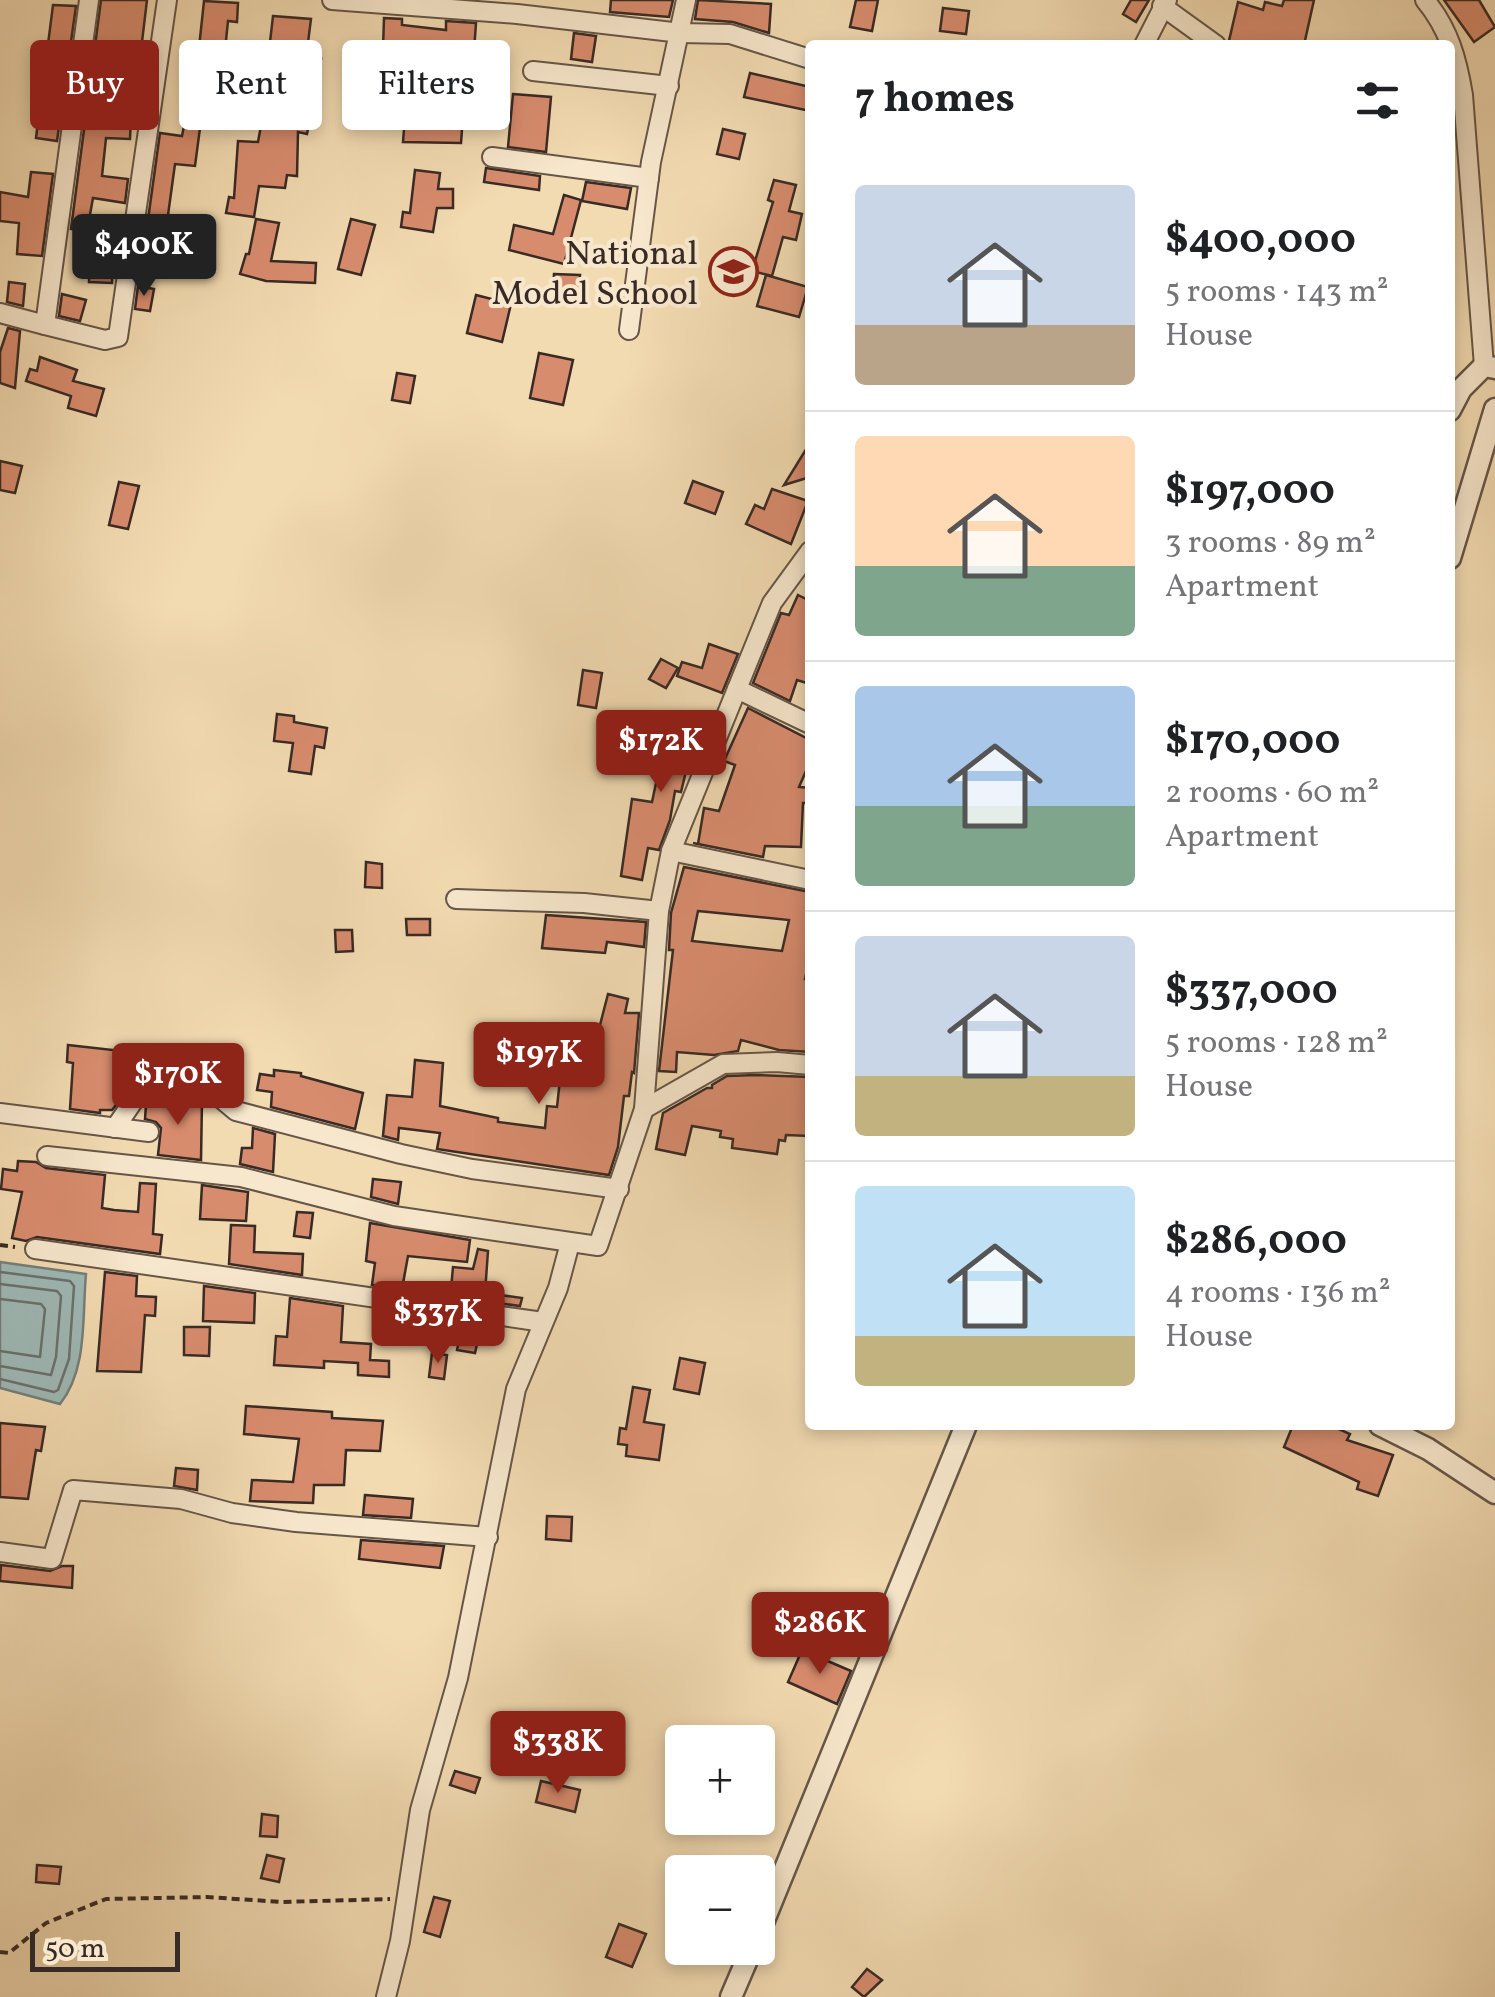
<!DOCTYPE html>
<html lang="en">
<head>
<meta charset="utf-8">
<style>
  body { margin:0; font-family:Vollkorn,serif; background:#f2f2f2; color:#202124; height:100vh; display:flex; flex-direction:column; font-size:38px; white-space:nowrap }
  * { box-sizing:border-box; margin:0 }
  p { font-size:32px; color:#757577 }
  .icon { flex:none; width:55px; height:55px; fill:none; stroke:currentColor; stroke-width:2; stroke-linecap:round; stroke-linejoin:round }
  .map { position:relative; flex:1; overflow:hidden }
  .drawer { position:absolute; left:805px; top:40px; width:650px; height:1390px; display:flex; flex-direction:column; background:#fff; border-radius:10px; box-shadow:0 5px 15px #0003 }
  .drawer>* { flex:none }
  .hud { position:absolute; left:30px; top:40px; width:625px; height:90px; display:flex; gap:20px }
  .tools { position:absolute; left:665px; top:1725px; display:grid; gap:20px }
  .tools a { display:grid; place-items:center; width:110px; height:110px; border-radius:10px; background:#fff; box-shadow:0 5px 15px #0003; font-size:50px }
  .scale { position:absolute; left:30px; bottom:25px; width:150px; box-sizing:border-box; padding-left:10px; border:5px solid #382a25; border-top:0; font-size:28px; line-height:35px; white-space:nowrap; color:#382a25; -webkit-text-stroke:8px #f7e7cc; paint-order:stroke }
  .price { position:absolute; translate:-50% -85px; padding:0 22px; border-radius:10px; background:#8f2418; color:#fff; font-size:32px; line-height:65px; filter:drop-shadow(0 2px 5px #0008) }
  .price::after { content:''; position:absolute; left:50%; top:60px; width:30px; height:22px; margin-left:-15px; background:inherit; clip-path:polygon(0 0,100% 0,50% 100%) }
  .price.current { background:#222; color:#fff }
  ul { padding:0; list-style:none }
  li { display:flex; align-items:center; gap:30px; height:250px; padding:0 50px }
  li+li { border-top:2px solid #e0e0e0 }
  li span { display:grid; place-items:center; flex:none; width:280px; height:200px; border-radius:10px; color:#555 }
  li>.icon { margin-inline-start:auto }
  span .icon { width:120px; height:120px; fill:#fffc; stroke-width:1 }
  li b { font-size:42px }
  h2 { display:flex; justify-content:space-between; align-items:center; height:120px; padding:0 50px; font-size:42px }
  .pill { padding:0 35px; border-radius:10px; background:#fff; box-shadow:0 5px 15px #0003; font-size:35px; line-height:90px }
  .pill.current { background:#8f2418; color:#fff }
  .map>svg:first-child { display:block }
  .water { fill:#9eb8b5; stroke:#757f7b; stroke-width:2.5 }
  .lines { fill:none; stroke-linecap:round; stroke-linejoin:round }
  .shore { stroke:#6b716d; stroke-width:2.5 }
  .building { fill:#d88c6e; stroke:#382a25; stroke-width:2.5; fill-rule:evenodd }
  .minor-casing { stroke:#665648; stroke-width:22 }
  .tertiary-casing { stroke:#665648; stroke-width:25 }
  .path { stroke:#382a25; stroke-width:4; stroke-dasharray:8 5; stroke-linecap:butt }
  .minor { stroke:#f7e7cc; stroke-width:18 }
  .tertiary { stroke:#f7e7cc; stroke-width:20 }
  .labels { text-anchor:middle; stroke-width:8; stroke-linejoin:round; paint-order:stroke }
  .poi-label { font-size:35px; fill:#382a25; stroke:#f7e7cc; text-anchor:end }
</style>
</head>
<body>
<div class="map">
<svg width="1495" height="1997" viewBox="0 0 1495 1997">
  <rect width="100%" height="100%" fill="#f2dab1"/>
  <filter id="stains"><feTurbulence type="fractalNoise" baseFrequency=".002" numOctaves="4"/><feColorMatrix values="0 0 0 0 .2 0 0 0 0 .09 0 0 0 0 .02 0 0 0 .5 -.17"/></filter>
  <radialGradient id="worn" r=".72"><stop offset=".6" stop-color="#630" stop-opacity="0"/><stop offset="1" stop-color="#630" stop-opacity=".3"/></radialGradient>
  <path class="water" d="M0,1262l86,12c-4,42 2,95 -26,130l-60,-16z"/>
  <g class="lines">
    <g class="shore">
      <polyline points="0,1272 70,1281 74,1286 69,1359 58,1390 54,1392 0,1379"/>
      <polyline points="0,1284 57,1291 61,1296 56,1357 51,1375 0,1366"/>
      <polyline points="0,1299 41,1304 45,1309 40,1357 0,1351"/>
    </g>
  </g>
  <g class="building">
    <polygon points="101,0 147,0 142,42 148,43 146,61 139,60 134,84 112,80 113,116 131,117 130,139 106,138 102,176 128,179 125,203 93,198 87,231 71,229"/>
    <polygon points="611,0 673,0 669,17 610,12"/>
    <polygon points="698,0 771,4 769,33 733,22 695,19"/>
    <polygon points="856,0 878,0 872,31 850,27"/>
    <polygon points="1131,0 1149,0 1136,22 1123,14"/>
    <polygon points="1284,0 1314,0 1304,45 1228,45 1238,2 1263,10 1265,2 1282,6"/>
    <polygon points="1444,0 1479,0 1495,27 1474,42"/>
    <polygon points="204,1 238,3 237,22 228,21 224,60 198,57"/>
    <polygon points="53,5 76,6 57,141 36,138"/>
    <polygon points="943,8 969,11 966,34 940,31"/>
    <polygon points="273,16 311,19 306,58 321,59 307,134 298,132 297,176 287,175 285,188 259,186 254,217 226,213 229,197 234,198 238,141 258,142 267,93 234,90 237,65 267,68"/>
    <polygon points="384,18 402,19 402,25 446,30 446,21 476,23 474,51 383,48"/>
    <polygon points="574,33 596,36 592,62 571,59"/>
    <polygon points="750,73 810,87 810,111 744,97"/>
    <polygon points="391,80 410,80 409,114 463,116 461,143 403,142 404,129 369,122 371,111 385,112"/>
    <polygon points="513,94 551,97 546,152 508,147"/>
    <polygon points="184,126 200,128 195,166 175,164 165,237 146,234 160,133 182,136"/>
    <polygon points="723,129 745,134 739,159 717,154"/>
    <polygon points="486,168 540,176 539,190 484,182"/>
    <polygon points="415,170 440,173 438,189 453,189 453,208 437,208 433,232 401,227 403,212 410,213"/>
    <polygon points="31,172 53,174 42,256 17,254 19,223 0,221 0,192 28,197"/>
    <polygon points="774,180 796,185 789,211 802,214 796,240 783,237 772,276 752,271 773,202 768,200"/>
    <polygon points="586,182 631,188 627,209 582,201"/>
    <polygon points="564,195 581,200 564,264 509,250 514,225 553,234"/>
    <polygon points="256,219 279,223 271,261 316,263 315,283 266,281 240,274 246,254 249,254"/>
    <polygon points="351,219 375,225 361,275 338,269"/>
    <polygon points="90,257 113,258 112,283 89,282"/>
    <polygon points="554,274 580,275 578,303 552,301"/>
    <polygon points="766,275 808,287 799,317 757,306"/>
    <polygon points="9,282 25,284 23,306 7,302"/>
    <polygon points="138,286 154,289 150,311 135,309"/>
    <polygon points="62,294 86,300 80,321 59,316"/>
    <polygon points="476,295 511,304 502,342 467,333"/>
    <polygon points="8,328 20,331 15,388 0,383 0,352"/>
    <polygon points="539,353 573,360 563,405 530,398"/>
    <polygon points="40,357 77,370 73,381 104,389 96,416 68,408 71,396 26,381 30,369 37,371"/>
    <polygon points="397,373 415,376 410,403 392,400"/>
    <polygon points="810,443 810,477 784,485"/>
    <polygon points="0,461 22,466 15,493 0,490"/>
    <polygon points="693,481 723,492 715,514 685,503"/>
    <polygon points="119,482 139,486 128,529 109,525"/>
    <polygon points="772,489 808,501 791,544 746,524 755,505 764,509"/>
    <polygon points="798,595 810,601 810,684 797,680 790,701 753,683 781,613 789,615"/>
    <polygon points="709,644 738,654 722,693 677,676 682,662 702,668"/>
    <polygon points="661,659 678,668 666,688 649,679"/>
    <polygon points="583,670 602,673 596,708 578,705"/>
    <polygon points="748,708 810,740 810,762 799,787 810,788 810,803 803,803 801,847 765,846 763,857 693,843 698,844 704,808 719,811 735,765 724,761"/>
    <polygon points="277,714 294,716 294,722 327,728 324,748 315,746 311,774 289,771 293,743 274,741"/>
    <polygon points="670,717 709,726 693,764 688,763 681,792 675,791 670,820 659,850 648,848 642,880 621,876 632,799 652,802"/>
    <polygon points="366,862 382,864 382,888 365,887"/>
    <path d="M684,867l126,25v64l-5,23h5v73l-31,-2 -38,-10 -3,11 -24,4 -37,-3 -1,20 -17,-1 14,-121h-4l2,-37zM698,911l91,9 -7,31 -90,-10z"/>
    <polygon points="546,915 646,922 644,947 607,942 605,953 542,948"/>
    <polygon points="406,919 430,919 430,935 407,935"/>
    <polygon points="335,930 352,930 353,951 336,952"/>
    <polygon points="608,994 628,999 625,1013 639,1013 634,1073 632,1072 629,1096 624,1096 618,1147 609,1175 437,1149 440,1133 399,1128 398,1140 383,1136 387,1095 412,1097 415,1060 443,1063 440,1106 498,1118 498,1122 545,1128 547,1106 557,1107 562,1061 583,1064 586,1048 592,1049 596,1024 600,1025"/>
    <polygon points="68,1045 131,1052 129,1070 116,1069 116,1105 112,1110 100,1110 100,1113 70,1109 73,1063 67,1062"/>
    <polygon points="163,1058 206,1060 205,1076 162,1076"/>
    <polygon points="274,1070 301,1073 301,1076 363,1093 355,1129 271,1107 272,1092 257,1090 260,1074 274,1076"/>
    <polygon points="756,1075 810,1077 810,1136 786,1135 785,1141 779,1140 777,1154 732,1148 733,1139 720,1137 721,1131 692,1126 685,1155 656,1149 663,1113 707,1088 712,1088 712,1085 727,1076"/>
    <polygon points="193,1100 202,1101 201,1160 158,1155 161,1128 156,1122 145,1119 146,1105"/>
    <polygon points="253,1128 275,1134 273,1172 240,1164 242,1148 252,1148"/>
    <polygon points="18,1161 36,1162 46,1168 105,1175 102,1208 114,1210 138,1212 140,1183 156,1184 153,1234 162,1235 160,1254 37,1237 26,1241 12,1238 22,1192 1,1189 3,1169 17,1171"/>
    <polygon points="373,1179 401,1182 398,1204 371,1197"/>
    <polygon points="202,1185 248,1192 246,1221 200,1219"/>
    <polygon points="297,1212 313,1213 310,1238 294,1236"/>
    <polygon points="370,1223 470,1240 467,1262 408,1256 402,1289 372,1285 375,1263 366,1261"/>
    <polygon points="231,1225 255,1226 254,1252 303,1254 302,1275 229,1264"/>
    <polygon points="478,1249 488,1251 485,1293 522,1298 520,1306 468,1299 469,1290 451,1289 453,1267 473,1269"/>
    <polygon points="105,1272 137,1276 136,1296 156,1297 155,1316 145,1315 141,1372 97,1371"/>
    <polygon points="204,1286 255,1293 254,1323 203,1321"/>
    <polygon points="290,1298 343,1306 341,1342 371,1344 370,1360 389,1361 389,1377 358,1375 358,1363 324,1361 324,1368 274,1365 276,1336 287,1337"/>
    <polygon points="463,1323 481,1326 475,1353 457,1350"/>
    <polygon points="184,1327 210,1327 209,1356 184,1355"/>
    <polygon points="432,1353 447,1355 444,1379 429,1377"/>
    <polygon points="680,1358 705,1363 699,1394 674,1389"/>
    <polygon points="633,1387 650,1390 644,1422 664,1425 659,1460 626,1456 627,1445 618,1444 620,1428 626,1429"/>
    <polygon points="246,1406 332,1412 332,1418 383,1421 380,1451 346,1450 344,1485 314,1485 313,1503 250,1501 252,1480 293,1482 299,1439 244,1434"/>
    <polygon points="0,1423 45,1427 41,1451 36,1450 28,1499 0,1497"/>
    <polygon points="1293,1425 1330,1425 1350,1434 1347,1440 1393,1455 1378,1496 1357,1489 1359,1482 1284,1447"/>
    <polygon points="176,1468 198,1470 197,1490 174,1486"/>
    <polygon points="365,1495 413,1499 411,1518 363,1515"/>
    <polygon points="547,1516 572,1517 571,1541 546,1539"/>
    <polygon points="361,1540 444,1546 440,1568 359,1559"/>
    <polygon points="1,1565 50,1571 62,1566 73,1566 72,1588 0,1581"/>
    <polygon points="802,1650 851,1671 837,1704 788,1682"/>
    <polygon points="455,1771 480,1778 475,1793 450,1785"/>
    <polygon points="541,1781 580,1790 575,1812 536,1802"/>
    <polygon points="262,1814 278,1816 277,1837 260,1836"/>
    <polygon points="267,1855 284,1859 279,1882 261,1878"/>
    <polygon points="37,1865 61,1867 59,1884 36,1882"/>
    <polygon points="434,1897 450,1901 440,1937 424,1932"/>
    <polygon points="619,1924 646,1934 632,1967 606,1957"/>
    <polygon points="867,1969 882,1980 864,1997 852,1987"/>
  </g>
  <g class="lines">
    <defs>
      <g id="minor">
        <polyline points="332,0 517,14 681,33 730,34 810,59"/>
        <path d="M1425,0c24,29 32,59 38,95l21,271"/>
        <polyline points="1162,6 1216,45"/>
        <polyline points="1144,45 1167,0"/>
        <polyline points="533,71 669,86"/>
        <polyline points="492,157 649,178"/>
        <polyline points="0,313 45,325 89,0"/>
        <polyline points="45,325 105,340 118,337 167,0"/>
        <polyline points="629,330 651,162 686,0"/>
        <polyline points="737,689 810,724"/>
        <polyline points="671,851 810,880"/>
        <polyline points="456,899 584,903 659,911"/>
        <polyline points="644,1109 723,1064 777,1062 810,1065"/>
        <polyline points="0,1113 149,1132"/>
        <polyline points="115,1128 141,1090 194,1087 211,1090 236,1111 401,1154 472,1169 619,1189"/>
        <polyline points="47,1156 241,1177 394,1216 598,1246 644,1109 659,911 671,851 772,603 810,551"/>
        <polyline points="35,1249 543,1322"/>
        <polyline points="0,1552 52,1559 73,1490 181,1499 232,1513 296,1522 488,1537"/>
        <polyline points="386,1997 400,1941 420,1810 458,1678 516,1389 558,1288 570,1243"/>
      </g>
      <g id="tertiary">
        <polyline points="1450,410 1461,389 1484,366 1495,368"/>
        <polyline points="1450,558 1495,409"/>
        <polyline points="1380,1425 1428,1449 1495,1493"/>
        <polyline points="758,1935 966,1425"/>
        <polyline points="731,1997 752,1948"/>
      </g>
    </defs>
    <use href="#minor" class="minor-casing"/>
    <use href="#tertiary" class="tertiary-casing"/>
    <g class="path">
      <polyline points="0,1245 15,1247"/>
      <polyline points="0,1952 9,1953 46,1923 106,1899 207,1897 282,1902 390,1899"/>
    </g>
    <use href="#minor" class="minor"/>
    <use href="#tertiary" class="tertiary"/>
  </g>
  <defs>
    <symbol id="school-ring" viewBox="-11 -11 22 22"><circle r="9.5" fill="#f7e7cc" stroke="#8f2418" stroke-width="1.5"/><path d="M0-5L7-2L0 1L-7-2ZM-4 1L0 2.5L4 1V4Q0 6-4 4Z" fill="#8f2418"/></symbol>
  </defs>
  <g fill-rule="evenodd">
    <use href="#school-ring" x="706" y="244" width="55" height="55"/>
  </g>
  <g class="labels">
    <g class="poi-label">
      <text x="698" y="264">National<tspan x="698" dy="40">Model School</tspan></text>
    </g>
  </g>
  <rect width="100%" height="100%" filter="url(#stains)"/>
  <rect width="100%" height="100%" fill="url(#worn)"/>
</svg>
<div class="tools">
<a>+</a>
<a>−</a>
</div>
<div class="scale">50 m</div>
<b class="price current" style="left:144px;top:299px">$400K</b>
<b class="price" style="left:661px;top:795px">$172K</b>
<b class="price" style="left:539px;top:1107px">$197K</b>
<b class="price" style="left:178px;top:1128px">$170K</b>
<b class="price" style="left:438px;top:1366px">$337K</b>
<b class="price" style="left:820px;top:1677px">$286K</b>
<b class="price" style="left:558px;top:1796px">$338K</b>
<div class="hud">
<a class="pill current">Buy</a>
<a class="pill">Rent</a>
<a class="pill">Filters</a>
</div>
<section class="drawer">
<h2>7 homes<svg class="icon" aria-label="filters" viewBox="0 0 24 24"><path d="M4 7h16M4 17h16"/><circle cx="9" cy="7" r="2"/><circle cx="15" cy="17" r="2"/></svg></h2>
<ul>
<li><span style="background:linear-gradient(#c9d6e8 70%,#b9a48a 0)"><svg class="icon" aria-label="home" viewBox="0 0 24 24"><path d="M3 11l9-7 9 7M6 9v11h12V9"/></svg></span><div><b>$400,000</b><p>5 rooms · 143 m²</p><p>House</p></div></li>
<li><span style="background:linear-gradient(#ffd9b3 65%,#7fa58c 0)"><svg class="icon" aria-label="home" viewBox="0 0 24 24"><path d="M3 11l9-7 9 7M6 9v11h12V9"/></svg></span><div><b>$197,000</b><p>3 rooms · 89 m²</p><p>Apartment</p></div></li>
<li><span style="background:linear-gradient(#a9c7e8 60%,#7fa58c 0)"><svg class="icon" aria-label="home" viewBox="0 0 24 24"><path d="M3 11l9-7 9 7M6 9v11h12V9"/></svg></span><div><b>$170,000</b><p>2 rooms · 60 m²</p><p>Apartment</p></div></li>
<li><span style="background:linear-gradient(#c9d6e8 70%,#c2b280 0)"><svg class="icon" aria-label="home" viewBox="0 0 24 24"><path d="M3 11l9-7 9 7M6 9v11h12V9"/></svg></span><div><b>$337,000</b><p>5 rooms · 128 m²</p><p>House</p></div></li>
<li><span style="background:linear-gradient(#bfe0f5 75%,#c2b280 0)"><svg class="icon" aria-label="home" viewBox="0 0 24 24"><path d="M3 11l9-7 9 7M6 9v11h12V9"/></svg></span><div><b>$286,000</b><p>4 rooms · 136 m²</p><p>House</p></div></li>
</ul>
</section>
</div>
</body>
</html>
